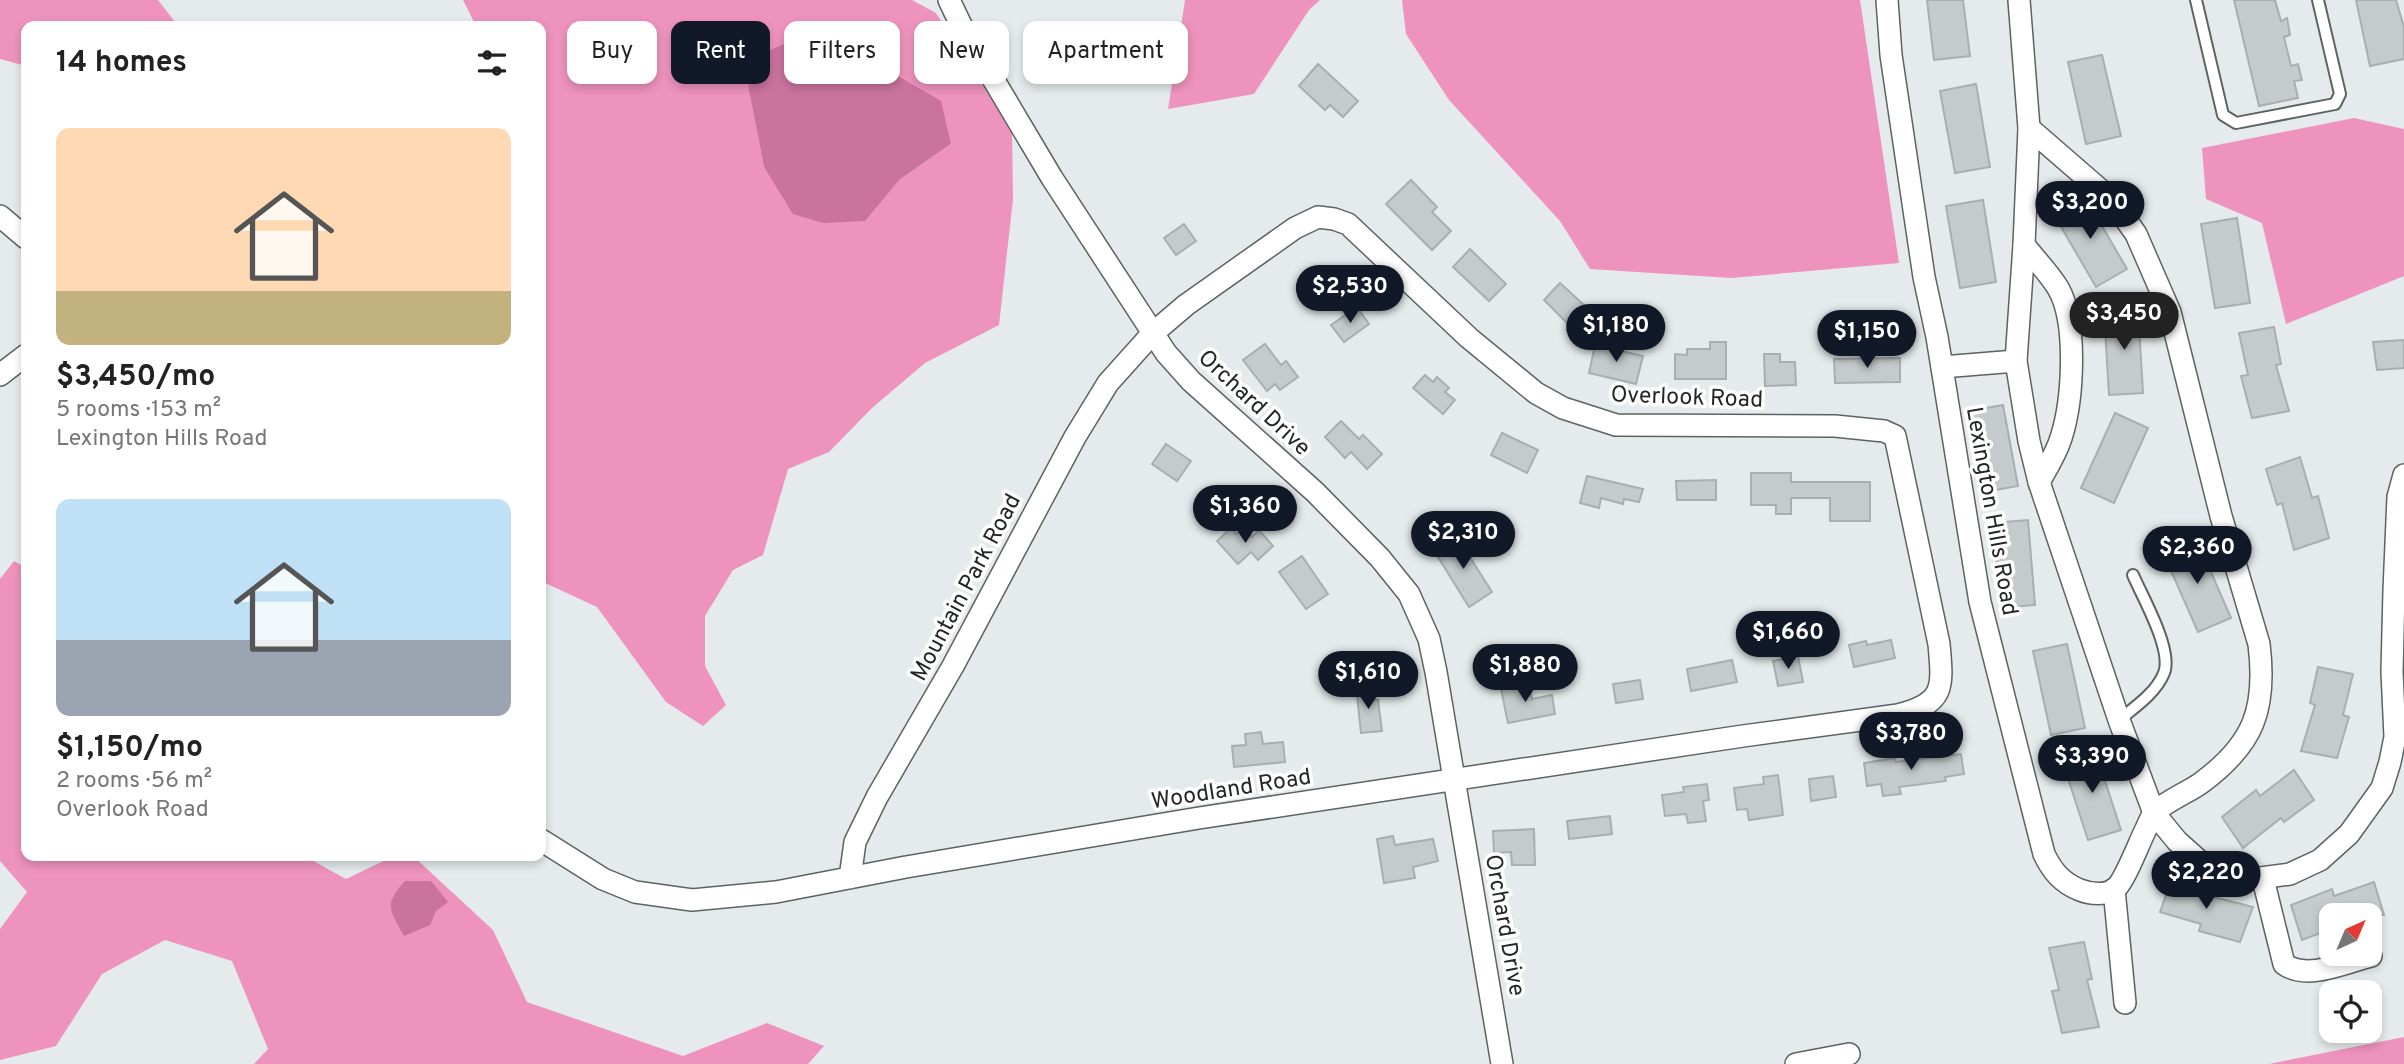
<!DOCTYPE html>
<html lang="en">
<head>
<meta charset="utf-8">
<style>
  body { margin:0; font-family:Overpass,sans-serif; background:#f2f2f2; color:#222; height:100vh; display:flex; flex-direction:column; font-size:26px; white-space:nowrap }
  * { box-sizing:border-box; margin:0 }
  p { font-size:23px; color:#767676 }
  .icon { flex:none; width:38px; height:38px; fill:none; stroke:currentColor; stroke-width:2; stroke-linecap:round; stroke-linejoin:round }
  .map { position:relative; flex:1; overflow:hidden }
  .panel { position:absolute; left:21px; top:21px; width:525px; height:840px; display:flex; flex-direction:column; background:#fff; border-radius:14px; box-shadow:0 4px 10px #0003 }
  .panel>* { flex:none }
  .banner { position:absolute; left:567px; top:21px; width:665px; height:63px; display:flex; gap:14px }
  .needle { width:46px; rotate:44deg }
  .buttons { position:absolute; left:2319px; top:903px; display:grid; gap:14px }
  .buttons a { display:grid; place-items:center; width:63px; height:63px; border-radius:14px; background:#fff; box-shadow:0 4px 10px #0003; font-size:35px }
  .price { position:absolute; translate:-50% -60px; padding:0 16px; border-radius:24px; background:#111827; color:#fff; font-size:23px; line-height:46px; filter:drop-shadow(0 2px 4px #0008) }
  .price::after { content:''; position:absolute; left:50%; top:42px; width:21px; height:16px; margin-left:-10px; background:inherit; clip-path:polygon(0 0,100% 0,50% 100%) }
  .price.active { background:#222; color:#fff }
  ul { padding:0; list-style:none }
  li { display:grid; align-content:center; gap:14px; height:371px; padding:0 35px }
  li span { display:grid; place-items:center; height:217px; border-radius:14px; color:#555 }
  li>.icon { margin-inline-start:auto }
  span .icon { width:126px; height:126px; fill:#fffc; stroke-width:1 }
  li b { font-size:30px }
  h2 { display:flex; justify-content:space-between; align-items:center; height:84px; padding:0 35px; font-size:30px }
  .chip { padding:0 24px; border-radius:14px; background:#fff; box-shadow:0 4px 10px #0003; font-size:24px; line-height:63px }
  .chip.active { background:#111827; color:#fff }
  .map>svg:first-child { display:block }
  .forest { fill:#ee93be; fill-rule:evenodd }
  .water { fill:#ca739d }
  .building { fill:#c5cbcc; stroke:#a9afb0; stroke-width:2 }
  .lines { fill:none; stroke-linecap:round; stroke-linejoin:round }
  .service-casing { stroke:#5d6263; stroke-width:14 }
  .minor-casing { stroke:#5d6263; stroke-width:24 }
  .service { stroke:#fff; stroke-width:10 }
  .minor { stroke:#fff; stroke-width:21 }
  .labels { text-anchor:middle; stroke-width:7; stroke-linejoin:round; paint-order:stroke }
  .street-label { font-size:23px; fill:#242626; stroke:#fff }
</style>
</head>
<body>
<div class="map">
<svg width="2404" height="1064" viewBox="0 0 2404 1064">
  <rect width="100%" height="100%" fill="#e5ebec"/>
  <g class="forest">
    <polygon points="0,0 158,0 178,26 26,26 26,66 0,59"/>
    <path d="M463,0h449l24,13 76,117 1,69 -14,126 -74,38 -53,45 -43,44 -41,17 -25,86 -30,15 -28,46v50l21,39 -23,21 -37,-24 -69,-95 -56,-26v-555h-65zM764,53l187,91 -52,36 -135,-13 -16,-81z"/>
    <polygon points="1185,0 1320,0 1309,10 1254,94 1168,109"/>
    <polygon points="1402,0 1860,0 1899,263 1731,278 1590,269 1560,221 1449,100 1406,34"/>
    <polygon points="2354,118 2404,129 2404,276 2286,324 2262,223 2206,199 2202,148"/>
    <polygon points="14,561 26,568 26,856 304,856 346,879 394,856 413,856 493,930 527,1002 683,1056 767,1023 824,1046 808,1064 254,1064 268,1049 232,961 165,940 102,974 56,1046 0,1060 0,929 27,892 0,861 0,579"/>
    <polygon points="2404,1037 2404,1064 2269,1064"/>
  </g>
  <g class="water">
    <polygon points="802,36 891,72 941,101 951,144 899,180 865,221 823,223 793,214 764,167 748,86 764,53"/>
    <path d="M405,881h26l17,21 -12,9 -6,14 -26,11c-14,-26 -21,-31 1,-55z"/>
  </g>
  <g class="building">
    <polygon points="1927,0 1963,0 1970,56 1934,60"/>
    <polygon points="2234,0 2275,0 2281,21 2287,18 2290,35 2284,37 2291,66 2298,64 2302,80 2294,81 2298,98 2259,106"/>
    <polygon points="2356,0 2396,0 2404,27 2404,59 2370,66"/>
    <polygon points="2102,55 2121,136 2086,144 2068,62"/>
    <polygon points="1318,64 1358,101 1343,117 1330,105 1325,110 1299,86"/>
    <polygon points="1976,84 1990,167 1955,173 1940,91"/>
    <polygon points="1411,180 1437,207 1432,212 1451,231 1432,250 1386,204"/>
    <polygon points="2084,195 2127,269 2096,287 2053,213"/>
    <polygon points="1983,200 1996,282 1960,288 1946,206"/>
    <polygon points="2237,218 2250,303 2215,308 2201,224"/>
    <polygon points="1184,224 1196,241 1176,255 1164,238"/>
    <polygon points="1470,249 1506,284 1489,301 1453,267"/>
    <polygon points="1560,283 1584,305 1567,323 1544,300"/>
    <polygon points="1357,307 1369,324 1344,342 1331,325"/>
    <polygon points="2138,309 2143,393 2109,395 2104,311"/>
    <polygon points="2274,327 2281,364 2276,365 2289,411 2252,418 2241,376 2248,375 2239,333"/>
    <polygon points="2404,340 2404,368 2377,370 2373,342"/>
    <polygon points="1710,342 1726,342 1726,379 1675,379 1675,354 1687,355 1687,349 1710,349"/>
    <polygon points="1265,344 1281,365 1286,361 1298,377 1280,390 1275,384 1267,391 1243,360"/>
    <polygon points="1595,345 1643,356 1636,384 1589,373"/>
    <polygon points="1764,354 1780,354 1780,362 1795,362 1796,385 1765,386"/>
    <polygon points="1900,358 1900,382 1835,383 1834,359"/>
    <polygon points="1425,375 1433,382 1437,377 1449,388 1445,392 1455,400 1443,414 1413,388"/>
    <polygon points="2003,405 2018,486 1984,492 1969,411"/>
    <polygon points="2115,413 2148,428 2114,503 2081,488"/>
    <polygon points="1341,421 1359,439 1363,435 1382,454 1367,469 1351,452 1345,458 1325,437"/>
    <polygon points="1502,433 1538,450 1527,473 1491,455"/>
    <polygon points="1166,444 1191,461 1177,481 1152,464"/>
    <polygon points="2300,457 2312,498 2318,496 2329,538 2294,550 2282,503 2277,505 2266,469"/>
    <polygon points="1751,473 1791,473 1791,482 1870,482 1870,521 1830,521 1830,498 1791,498 1791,514 1776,514 1776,505 1751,505"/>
    <polygon points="1587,476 1643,489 1639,502 1624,499 1623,504 1601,498 1599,508 1580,503"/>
    <polygon points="1716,480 1716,500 1677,500 1676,481"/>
    <polygon points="2028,520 2035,605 2001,608 1993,523"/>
    <polygon points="1231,528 1236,534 1243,528 1252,537 1259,530 1273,546 1258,560 1251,552 1238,564 1217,541"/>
    <polygon points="1456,535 1492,592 1469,607 1433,549"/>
    <polygon points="2197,540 2231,618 2198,632 2164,555"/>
    <polygon points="1302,556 1328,594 1306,609 1279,572"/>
    <polygon points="1891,640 1895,658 1854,667 1849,645 1866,641 1867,645"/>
    <polygon points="2067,644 2085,728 2051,735 2033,651"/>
    <polygon points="1798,656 1803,682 1778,686 1773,661"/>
    <polygon points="1732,660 1737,682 1691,691 1687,669"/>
    <polygon points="2318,667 2353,674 2343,715 2349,717 2337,758 2301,751 2315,705 2310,703"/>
    <polygon points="1640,680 1643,699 1616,703 1613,684"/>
    <polygon points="1528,683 1532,699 1552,695 1555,714 1508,723 1501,689"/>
    <polygon points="1370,685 1372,700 1378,700 1382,731 1361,733 1356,686"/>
    <polygon points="1261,732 1263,744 1283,742 1285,762 1234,767 1232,746 1246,745 1245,734"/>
    <polygon points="2095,750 2121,830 2088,840 2062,760"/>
    <polygon points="1961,754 1964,774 1945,777 1946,781 1899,787 1901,794 1883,796 1881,784 1867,786 1864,763 1895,758 1896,762"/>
    <polygon points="2294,770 2314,800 2284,822 2281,818 2243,848 2222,817 2256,790 2260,796"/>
    <polygon points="1778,775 1783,815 1749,820 1747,809 1737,810 1734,788 1764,784 1763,777"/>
    <polygon points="1833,776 1836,797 1811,801 1809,779"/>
    <polygon points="1707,784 1709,800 1703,801 1706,821 1688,823 1686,814 1665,816 1662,795 1684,792 1683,787"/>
    <polygon points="1610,816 1612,834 1569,839 1567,821"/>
    <polygon points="1534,829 1535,865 1512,865 1511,852 1494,853 1493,831"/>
    <polygon points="1393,836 1395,845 1433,839 1438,861 1413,867 1415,878 1384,883 1377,839"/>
    <polygon points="2172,878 2208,890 2206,895 2253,907 2240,942 2199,931 2201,924 2160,912"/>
    <polygon points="2374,882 2384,915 2331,915 2331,929 2302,940 2291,905 2332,889 2334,896"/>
    <polygon points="2084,942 2092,979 2087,980 2099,1027 2062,1033 2052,991 2059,990 2049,948"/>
  </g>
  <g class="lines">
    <defs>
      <g id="service">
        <polyline points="2196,0 2223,115 2236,123 2335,104 2340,94 2318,0"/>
        <path d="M2119,720c16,-13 37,-27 45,-47 9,-23 -21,-75 -31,-98"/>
      </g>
      <g id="minor">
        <polyline points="949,0 961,25 1052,178 1166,353 1191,381 1315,492 1380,558 1409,594 1429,639 1436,672 1502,1064"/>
        <path d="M1887,0l4,55 33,222 13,60 43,265 64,252c8,17 18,29 36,36 10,4 27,6 36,-2 9,-8 23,-45 29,-57 3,-6 6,-15 10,-19 13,-12 32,-19 46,-29 53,-39 66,-74 58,-139l-38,-128 -51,-204 -34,-78 -24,-34 -83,-72"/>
        <polyline points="2019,0 2029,128 2024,245 2016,361 2029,441 2039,482 2119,720 2154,813 2177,841 2206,867 2245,880 2290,874 2320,860 2349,834 2382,788 2390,762 2395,737 2392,672 2394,591 2398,497 2404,475"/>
        <polyline points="0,216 26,238"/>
        <path d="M2024,245c11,14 25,28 34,43 20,34 15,113 3,150 -5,16 -14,30 -22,44"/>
        <polyline points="1942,367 2016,361"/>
        <polyline points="0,375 26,355"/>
        <path d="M541,840l62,39 32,13 57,8 84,-8 130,-25 293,-49 544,-82 155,-21c47,-12 45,-27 41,-71l-44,-208 -11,-5 -49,-5 -219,-1 -53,-17 -27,-15 -67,-55 -121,-114 -14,-5 -16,-2 -23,11 -109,77 -34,29 -44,49 -33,54 -122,229 -76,131 -22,45 -5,36"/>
        <path d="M2263,879l21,85c23,17 62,-2 87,-8"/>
        <polyline points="2114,889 2125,1003"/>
        <polyline points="1796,1064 1849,1054"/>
      </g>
    </defs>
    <use href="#service" class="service-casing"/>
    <use href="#minor" class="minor-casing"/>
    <use href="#service" class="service"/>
    <use href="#minor" class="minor"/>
  </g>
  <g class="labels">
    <g class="street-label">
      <text transform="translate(1687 396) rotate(2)" y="8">Overlook Road</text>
      <text transform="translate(1255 402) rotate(43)" y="8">Orchard Drive</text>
      <text transform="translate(1993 511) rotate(80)" y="8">Lexington Hills Road</text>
      <text transform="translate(965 587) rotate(-62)" y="8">Mountain Park Road</text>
      <text transform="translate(1231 788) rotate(-9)" y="8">Woodland Road</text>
      <text transform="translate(1506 925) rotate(80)" y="8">Orchard Drive</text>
    </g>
  </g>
</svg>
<div class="buttons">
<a><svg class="needle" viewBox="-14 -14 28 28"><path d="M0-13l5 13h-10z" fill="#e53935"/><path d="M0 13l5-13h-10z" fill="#767676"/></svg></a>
<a><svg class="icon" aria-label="locate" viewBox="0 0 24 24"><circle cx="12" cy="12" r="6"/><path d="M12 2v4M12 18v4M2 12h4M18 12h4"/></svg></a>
</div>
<b class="price" style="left:2090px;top:241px">$3,200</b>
<b class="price" style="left:1350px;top:325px">$2,530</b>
<b class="price active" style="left:2124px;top:352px">$3,450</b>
<b class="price" style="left:1616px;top:364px">$1,180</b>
<b class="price" style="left:1867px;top:370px">$1,150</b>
<b class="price" style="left:1245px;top:545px">$1,360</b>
<b class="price" style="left:1463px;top:571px">$2,310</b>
<b class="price" style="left:2197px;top:586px">$2,360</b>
<b class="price" style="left:1788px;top:671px">$1,660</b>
<b class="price" style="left:1525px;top:704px">$1,880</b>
<b class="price" style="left:1368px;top:711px">$1,610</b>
<b class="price" style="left:1911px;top:772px">$3,780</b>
<b class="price" style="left:2092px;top:795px">$3,390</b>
<b class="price" style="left:2206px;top:911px">$2,220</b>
<div class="banner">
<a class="chip">Buy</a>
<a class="chip active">Rent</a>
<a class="chip">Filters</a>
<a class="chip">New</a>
<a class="chip">Apartment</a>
</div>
<section class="panel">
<h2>14 homes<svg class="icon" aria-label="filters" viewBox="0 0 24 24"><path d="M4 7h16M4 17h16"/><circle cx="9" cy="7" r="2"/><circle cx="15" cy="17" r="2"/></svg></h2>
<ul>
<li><span style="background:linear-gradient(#ffd9b3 75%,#c2b280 0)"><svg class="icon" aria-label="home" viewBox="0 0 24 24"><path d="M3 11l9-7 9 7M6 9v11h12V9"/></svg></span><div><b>$3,450/mo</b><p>5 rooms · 153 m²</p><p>Lexington Hills Road</p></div></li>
<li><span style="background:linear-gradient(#bfe0f5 65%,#9aa5b1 0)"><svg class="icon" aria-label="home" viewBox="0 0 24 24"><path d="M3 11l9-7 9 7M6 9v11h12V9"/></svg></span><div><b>$1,150/mo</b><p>2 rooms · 56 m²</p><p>Overlook Road</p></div></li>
</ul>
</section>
</div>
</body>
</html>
